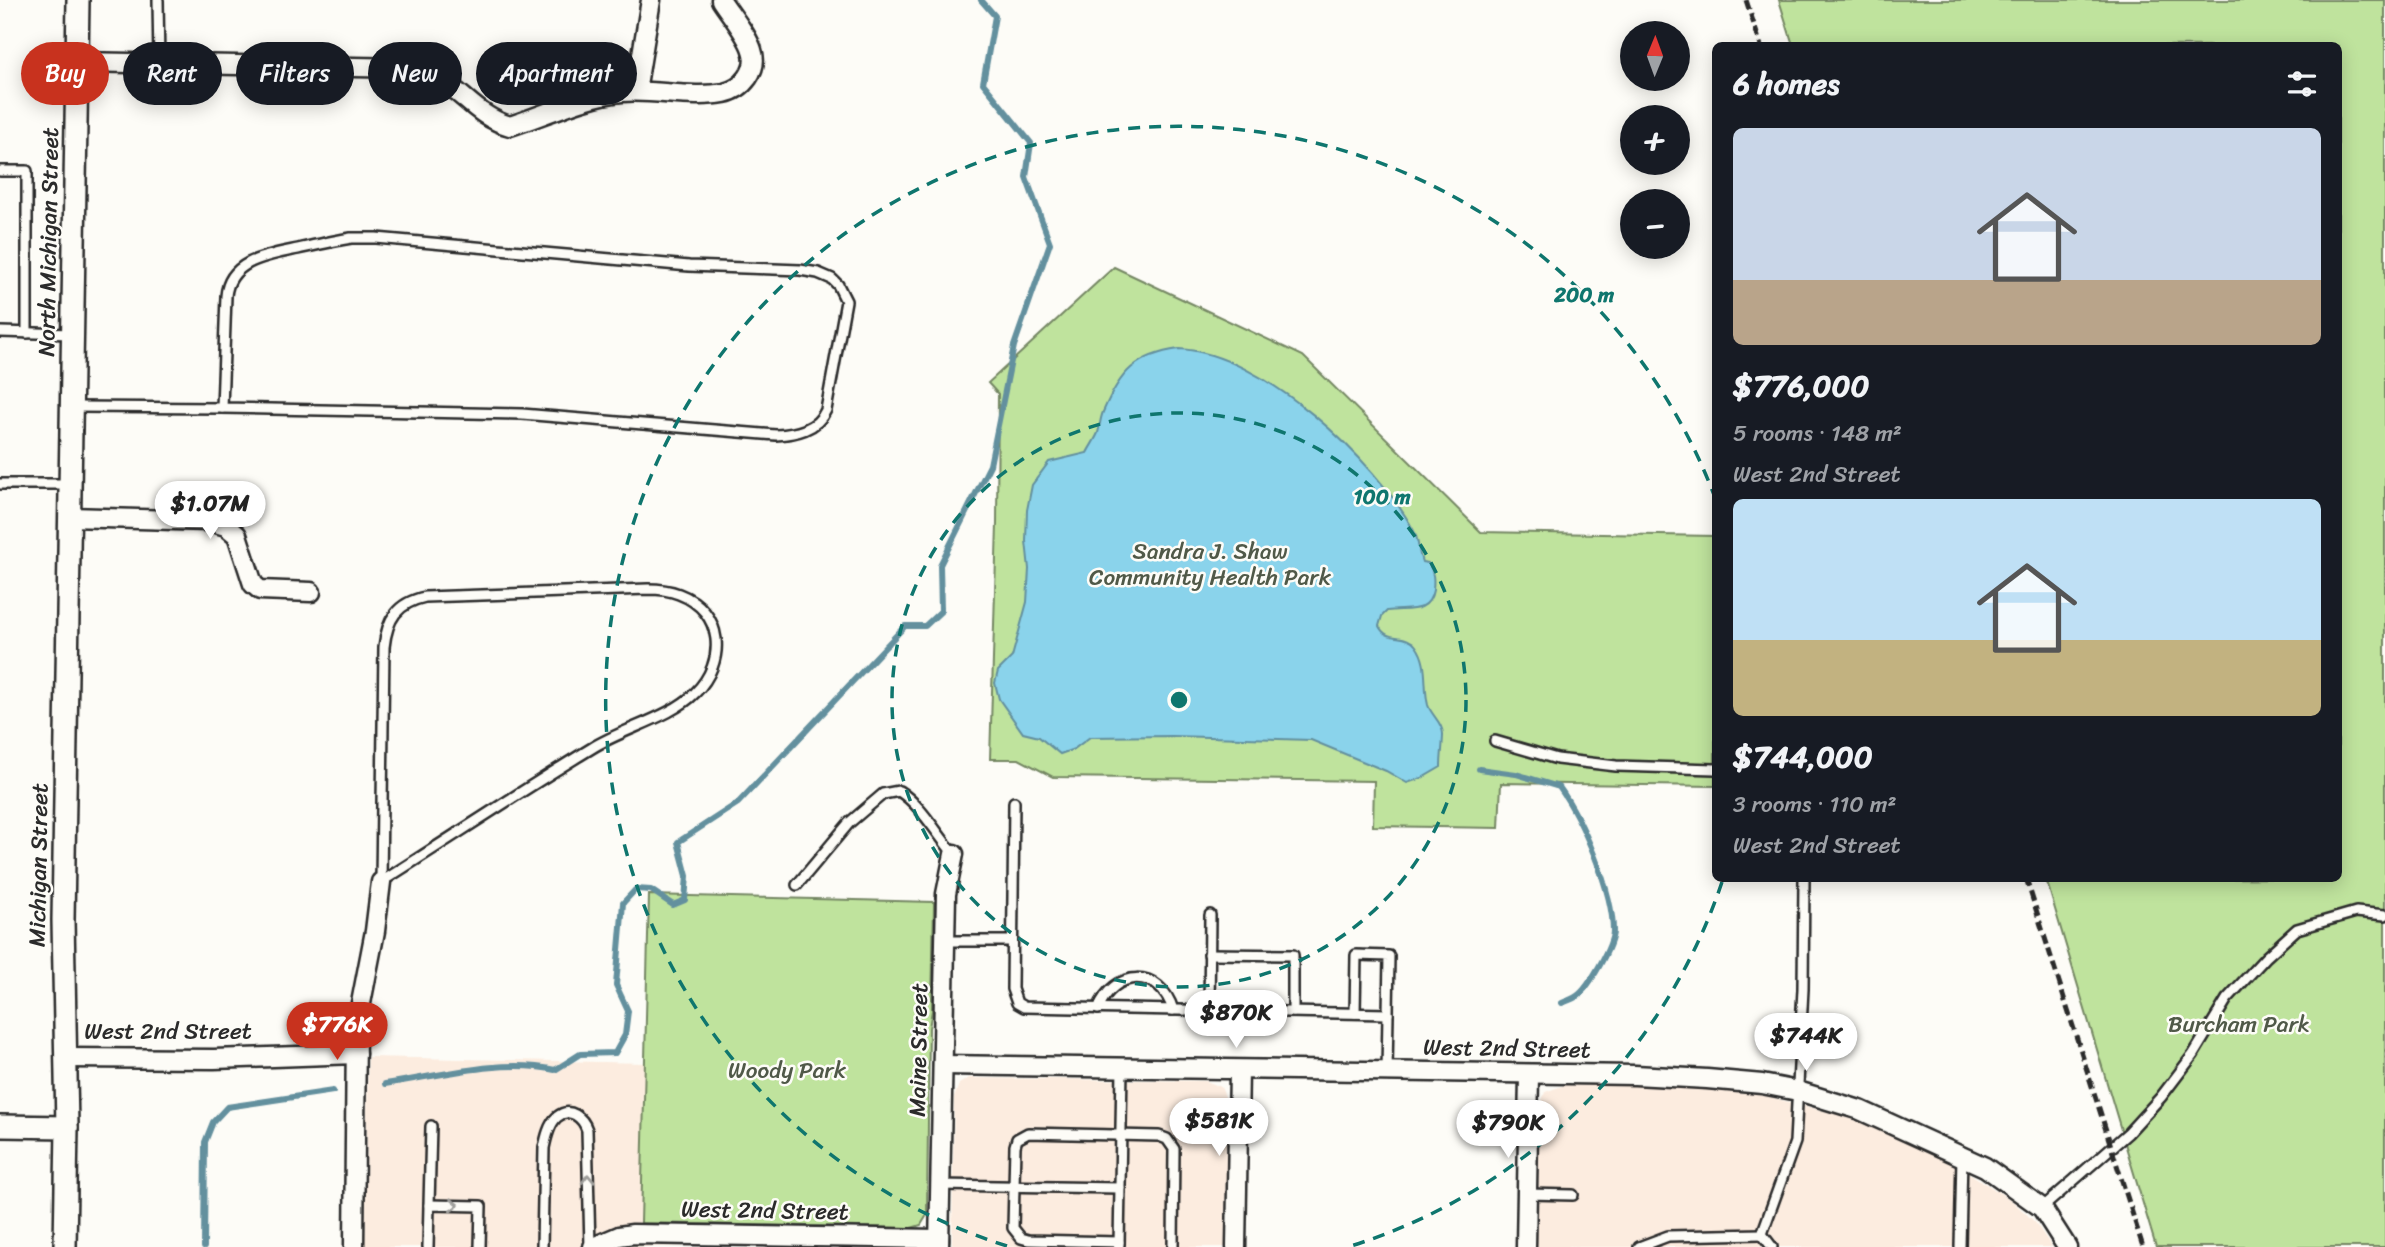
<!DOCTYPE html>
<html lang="en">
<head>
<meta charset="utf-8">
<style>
  body { margin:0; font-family:Sriracha,sans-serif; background:#242831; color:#f1f3f6; height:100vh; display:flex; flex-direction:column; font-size:26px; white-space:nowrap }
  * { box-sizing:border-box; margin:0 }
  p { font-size:23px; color:#9ea1a6 }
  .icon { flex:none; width:38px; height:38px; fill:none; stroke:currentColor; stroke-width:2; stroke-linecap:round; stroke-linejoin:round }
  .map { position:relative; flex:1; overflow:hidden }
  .side { position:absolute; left:1712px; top:42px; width:630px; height:840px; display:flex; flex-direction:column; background:#171b24; border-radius:10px; box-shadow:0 4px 18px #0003 }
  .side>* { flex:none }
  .banner { position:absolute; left:21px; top:42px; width:665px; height:63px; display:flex; gap:14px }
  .needle { width:46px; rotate:1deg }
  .buttons { position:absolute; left:1620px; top:21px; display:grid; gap:14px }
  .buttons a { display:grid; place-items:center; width:70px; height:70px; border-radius:50%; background:#171b24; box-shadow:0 4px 18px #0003; font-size:35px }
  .price { position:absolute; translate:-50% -60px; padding:0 16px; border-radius:24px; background:#fff; color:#222; font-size:23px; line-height:46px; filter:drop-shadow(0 2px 4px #0008) }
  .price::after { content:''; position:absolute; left:50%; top:42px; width:21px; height:16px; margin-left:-10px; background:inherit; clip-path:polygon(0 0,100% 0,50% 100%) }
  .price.on { background:#c8321e; color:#fff }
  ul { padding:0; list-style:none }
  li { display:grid; align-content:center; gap:14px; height:371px; padding:0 21px }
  li span { display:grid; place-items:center; height:217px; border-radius:10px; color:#555 }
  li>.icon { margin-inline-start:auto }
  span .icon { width:126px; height:126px; fill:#fffc; stroke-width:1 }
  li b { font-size:30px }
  h2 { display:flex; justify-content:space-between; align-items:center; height:84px; padding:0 21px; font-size:30px }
  .chip { padding:0 24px; border-radius:32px; background:#171b24; box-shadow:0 4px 18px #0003; font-size:24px; line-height:63px }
  .chip.on { background:#c8321e; color:#fff }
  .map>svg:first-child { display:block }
  .built { fill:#fcecdf }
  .green { fill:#bfe39d; stroke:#758764; stroke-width:2 }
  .water { fill:#8ad3eb; stroke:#64909e; stroke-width:2 }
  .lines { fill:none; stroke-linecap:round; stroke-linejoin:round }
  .stream { stroke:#64909e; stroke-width:6 }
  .service-casing { stroke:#2b2b2b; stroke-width:14 }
  .minor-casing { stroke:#2b2b2b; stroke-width:23 }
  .tertiary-casing { stroke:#2b2b2b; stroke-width:26 }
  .service { stroke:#fdfcf7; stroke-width:9 }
  .minor { stroke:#fdfcf7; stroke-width:18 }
  .tertiary { stroke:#fdfcf7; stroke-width:21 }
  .rail { stroke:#2b2b2b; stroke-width:5; stroke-dasharray:10 5; stroke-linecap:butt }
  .oneway { stroke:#9e9e9b }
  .ring { fill:none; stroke:#0f766e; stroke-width:3.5; stroke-dasharray:12 9 }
  .labels { text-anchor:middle; stroke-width:5; stroke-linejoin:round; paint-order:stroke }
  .street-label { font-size:23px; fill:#2b2b2b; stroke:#fdfcf7 }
  .park-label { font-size:23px; fill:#505948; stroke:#fdfcf7 }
  .centre { fill:#0f766e; stroke:#fdfcf7; stroke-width:3.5 }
  .ring-label { font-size:21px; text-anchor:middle; font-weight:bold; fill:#0f766e; stroke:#fdfcf7; stroke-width:5; stroke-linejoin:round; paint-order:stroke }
</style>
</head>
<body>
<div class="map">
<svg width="2385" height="1247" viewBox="0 0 2385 1247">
  <rect width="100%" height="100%" fill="#fdfcf7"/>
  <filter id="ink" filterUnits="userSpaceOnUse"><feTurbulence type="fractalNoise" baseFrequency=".0143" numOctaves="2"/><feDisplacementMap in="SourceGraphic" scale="14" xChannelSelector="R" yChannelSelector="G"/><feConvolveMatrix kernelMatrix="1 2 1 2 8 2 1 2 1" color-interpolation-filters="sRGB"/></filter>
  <g filter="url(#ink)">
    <g class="built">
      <polygon points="368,1057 645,1063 641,1246 697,1247 365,1247"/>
      <polygon points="969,1078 1206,1081 1221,1087 1227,1102 1225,1247 952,1247 954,1098 959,1084"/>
      <polygon points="1565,1085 1652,1086 1746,1091 1836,1114 1872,1126 1915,1145 1969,1173 2011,1200 2035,1222 2052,1247 1536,1247 1539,1109 1545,1092"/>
    </g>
    <g class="green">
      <polygon points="1779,0 2385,0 2385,1247 2156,1247 2046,879 2338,878 2338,46 1793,45"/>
      <polygon points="1114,267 1303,356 1481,532 1715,536 1715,786 1501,783 1499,828 1373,826 1374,781 1053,777 1019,759 990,759 997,524 998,394 988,383"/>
      <polygon points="649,895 934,902 932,1010 929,1028 927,1215 921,1225 911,1228 641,1223"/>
    </g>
    <path class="water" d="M1179,349c83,4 197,111 235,182 5,9 4,21 8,31l6,1c6,9 6,17 5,27 -4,25 -27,18 -46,21l-5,5 -3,10c8,17 27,6 37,20 13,18 7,39 12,59 3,10 15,18 15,29 0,10 -2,22 -2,33l-19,11 -15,5 -21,-12 -75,-31 -139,-4 -82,1 -16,12 -14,5 -21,-17 -16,-4 -24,-34 -4,-16 3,-12 14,-14 15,-55 2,-33 -3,-28 1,-31 5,-25 17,-23 38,-9c3,-6 8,-13 11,-20 2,-7 2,-14 5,-21 17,-40 33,-57 76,-63z"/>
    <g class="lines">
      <g class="stream">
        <path d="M1479,769l37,5 43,13c23,32 54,104 54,144 0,14 -24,57 -36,65 -4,3 -10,5 -15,7"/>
        <path d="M385,1084c54,-8 117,-26 170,-14l25,-16 35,-1 10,-18 3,-24 -12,-26 7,-82 13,-14 15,1 22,15 12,-5 2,-24 -9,-34 60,-39 167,-177h20l16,-15 -1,-46 50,-100 24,-119 36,-103 -24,-66 5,-34 -48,-60 12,-67 -14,-16"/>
        <polyline points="204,1247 205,1142 213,1122 227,1107 333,1091"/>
      </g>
      <defs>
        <g id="service">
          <polyline points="158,0 159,64"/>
          <polyline points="0,171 27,171 27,333"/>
          <path d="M351,238h25l313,28 111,4 18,3 14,6 6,6 8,16 -20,109c-9,20 -31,24 -50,25l-254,-21 -300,-6 4,-112c3,-36 43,-41 72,-47 18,-4 35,-8 53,-11z"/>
          <polyline points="0,332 72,334"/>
          <polyline points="73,407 222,408"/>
          <polyline points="0,484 70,484"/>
          <path d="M648,589c10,0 21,1 31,5 45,17 48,68 16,99 -23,24 -73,36 -103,55 -71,43 -141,90 -211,134l3,-235c3,-28 13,-44 41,-50z"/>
          <polyline points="1495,741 1557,759 1616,766 1715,769"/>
          <polyline points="1014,802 1012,989 1017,1003 1024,1007 1388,1014"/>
          <path d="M797,885l52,-62 34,-29 16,-3c22,14 37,42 55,63"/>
          <polyline points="945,941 1012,941"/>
          <polyline points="1209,954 1293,955 1293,1012"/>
          <path d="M1098,1009c16,-40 62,-42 75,1"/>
          <polyline points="1209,1011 1210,915"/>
          <polyline points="1355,1013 1356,955 1389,956 1387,1072"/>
          <polyline points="940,1185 1120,1188"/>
          <polyline points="1527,1194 1573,1195"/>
          <polyline points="429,1205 431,1126"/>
          <polyline points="2042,1208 2128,1133 2161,1097 2193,1055 2227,999 2266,957 2297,929 2356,912 2385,915"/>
          <polyline points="1762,1234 1795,1142 1803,989 1804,878"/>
          <polyline points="1762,1234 1772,1247"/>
          <polyline points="1119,1242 1028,1240 1021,1238 1013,1228 1015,1146 1017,1139 1028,1133 1159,1136 1167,1139 1174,1149 1173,1247"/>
          <polyline points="1119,1245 1122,1068"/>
          <polyline points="428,1247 429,1205 481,1206 480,1247"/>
          <path d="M542,1247l2,-99c2,-10 5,-24 13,-31 13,-11 26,1 30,13l3,117"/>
          <polyline points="1639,1247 1668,1236 1762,1234"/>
          <polyline points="1960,1247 1962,1156"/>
        </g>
        <g id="minor">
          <path d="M77,62l332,6c47,8 60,47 101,58 35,-11 76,-31 112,-34 33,-3 69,7 102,1 19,-4 35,-23 28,-43 -5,-16 -22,-36 -31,-50"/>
          <polyline points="636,91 651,0"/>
          <polyline points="69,517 209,521 226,526 237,535 253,584 260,590 311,592"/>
          <polyline points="65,1058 214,1059 356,1054"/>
          <polyline points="943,1065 1635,1075 1707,1079 1762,1084 1798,1091 1860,1110 1985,1167 2042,1208 2067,1247"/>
          <polyline points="354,1247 356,1029 375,931 381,882"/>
          <polyline points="593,1247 619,1236 633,1234 939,1239"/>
          <polyline points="939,1247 946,894 954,854"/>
          <polyline points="1236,1247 1239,1070"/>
          <polyline points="1526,1247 1529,1075"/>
        </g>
        <g id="tertiary">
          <polyline points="0,1126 67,1127"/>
          <polyline points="65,1247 67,1127 63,920 78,0"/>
        </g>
      </defs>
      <use href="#service" class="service-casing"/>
      <use href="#minor" class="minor-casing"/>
      <use href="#tertiary" class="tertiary-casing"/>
      <use href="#service" class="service"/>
      <use href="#minor" class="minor"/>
      <use href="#tertiary" class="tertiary"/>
      <g class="rail">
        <polyline points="1746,0 1761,46"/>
        <polyline points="2026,878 2143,1247"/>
      </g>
    </g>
    <defs><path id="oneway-chevron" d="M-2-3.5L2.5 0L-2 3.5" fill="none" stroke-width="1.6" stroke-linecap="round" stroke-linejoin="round" transform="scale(1.75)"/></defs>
    <g class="oneway">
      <use href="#oneway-chevron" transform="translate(588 1179) rotate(-92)"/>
      <use href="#oneway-chevron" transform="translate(454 1205) rotate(1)"/>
    </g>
  </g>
  <g class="ring">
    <circle cx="1179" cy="700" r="287"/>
    <path d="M1722 882A573 573 0 0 1 1351 1246M1007 1246A573 573 0 1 1 1714 495"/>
  </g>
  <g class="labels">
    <g class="street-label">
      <text transform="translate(48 242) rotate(-89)" y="8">North Michigan Street</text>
      <text transform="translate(38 865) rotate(-89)" y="8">Michigan Street</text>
      <text x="168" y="1039">West 2nd Street</text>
      <text transform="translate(1507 1048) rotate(1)" y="8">West 2nd Street</text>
      <text transform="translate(918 1050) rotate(-89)" y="8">Maine Street</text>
      <text transform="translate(765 1210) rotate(1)" y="8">West 2nd Street</text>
    </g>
    <g class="park-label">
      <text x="1210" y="559">Sandra J. Shaw<tspan x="1210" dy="26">Community Health Park</tspan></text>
      <text x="2239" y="1032">Burcham Park</text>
      <text x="787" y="1078">Woody Park</text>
    </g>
  </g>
  <circle cx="1179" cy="700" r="10" class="centre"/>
  <g class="ring-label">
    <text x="1584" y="302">200 m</text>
    <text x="1382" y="504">100 m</text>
  </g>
</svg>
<div class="buttons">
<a><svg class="needle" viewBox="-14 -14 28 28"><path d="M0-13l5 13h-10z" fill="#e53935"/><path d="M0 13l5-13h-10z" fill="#9ea1a6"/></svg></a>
<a>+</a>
<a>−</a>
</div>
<b class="price" style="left:210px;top:541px">$1.07M</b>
<b class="price" style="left:1236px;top:1050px">$870K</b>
<b class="price on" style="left:337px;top:1062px">$776K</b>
<b class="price" style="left:1806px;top:1073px">$744K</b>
<b class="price" style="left:1219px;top:1158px">$581K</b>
<b class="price" style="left:1508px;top:1160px">$790K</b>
<div class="banner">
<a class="chip on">Buy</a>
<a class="chip">Rent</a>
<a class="chip">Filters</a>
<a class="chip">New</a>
<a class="chip">Apartment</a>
</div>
<section class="side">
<h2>6 homes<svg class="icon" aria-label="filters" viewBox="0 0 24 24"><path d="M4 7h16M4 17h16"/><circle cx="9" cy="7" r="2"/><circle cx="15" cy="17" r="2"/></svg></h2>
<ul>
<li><span style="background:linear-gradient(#c9d6e8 70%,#b9a48a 0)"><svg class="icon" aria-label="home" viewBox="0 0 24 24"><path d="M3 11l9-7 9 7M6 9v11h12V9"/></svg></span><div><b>$776,000</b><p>5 rooms · 148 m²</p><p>West 2nd Street</p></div></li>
<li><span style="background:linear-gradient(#bfe0f5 65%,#c2b280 0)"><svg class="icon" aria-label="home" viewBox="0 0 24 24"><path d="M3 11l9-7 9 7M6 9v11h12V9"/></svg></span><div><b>$744,000</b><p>3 rooms · 110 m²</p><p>West 2nd Street</p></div></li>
</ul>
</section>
</div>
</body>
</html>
